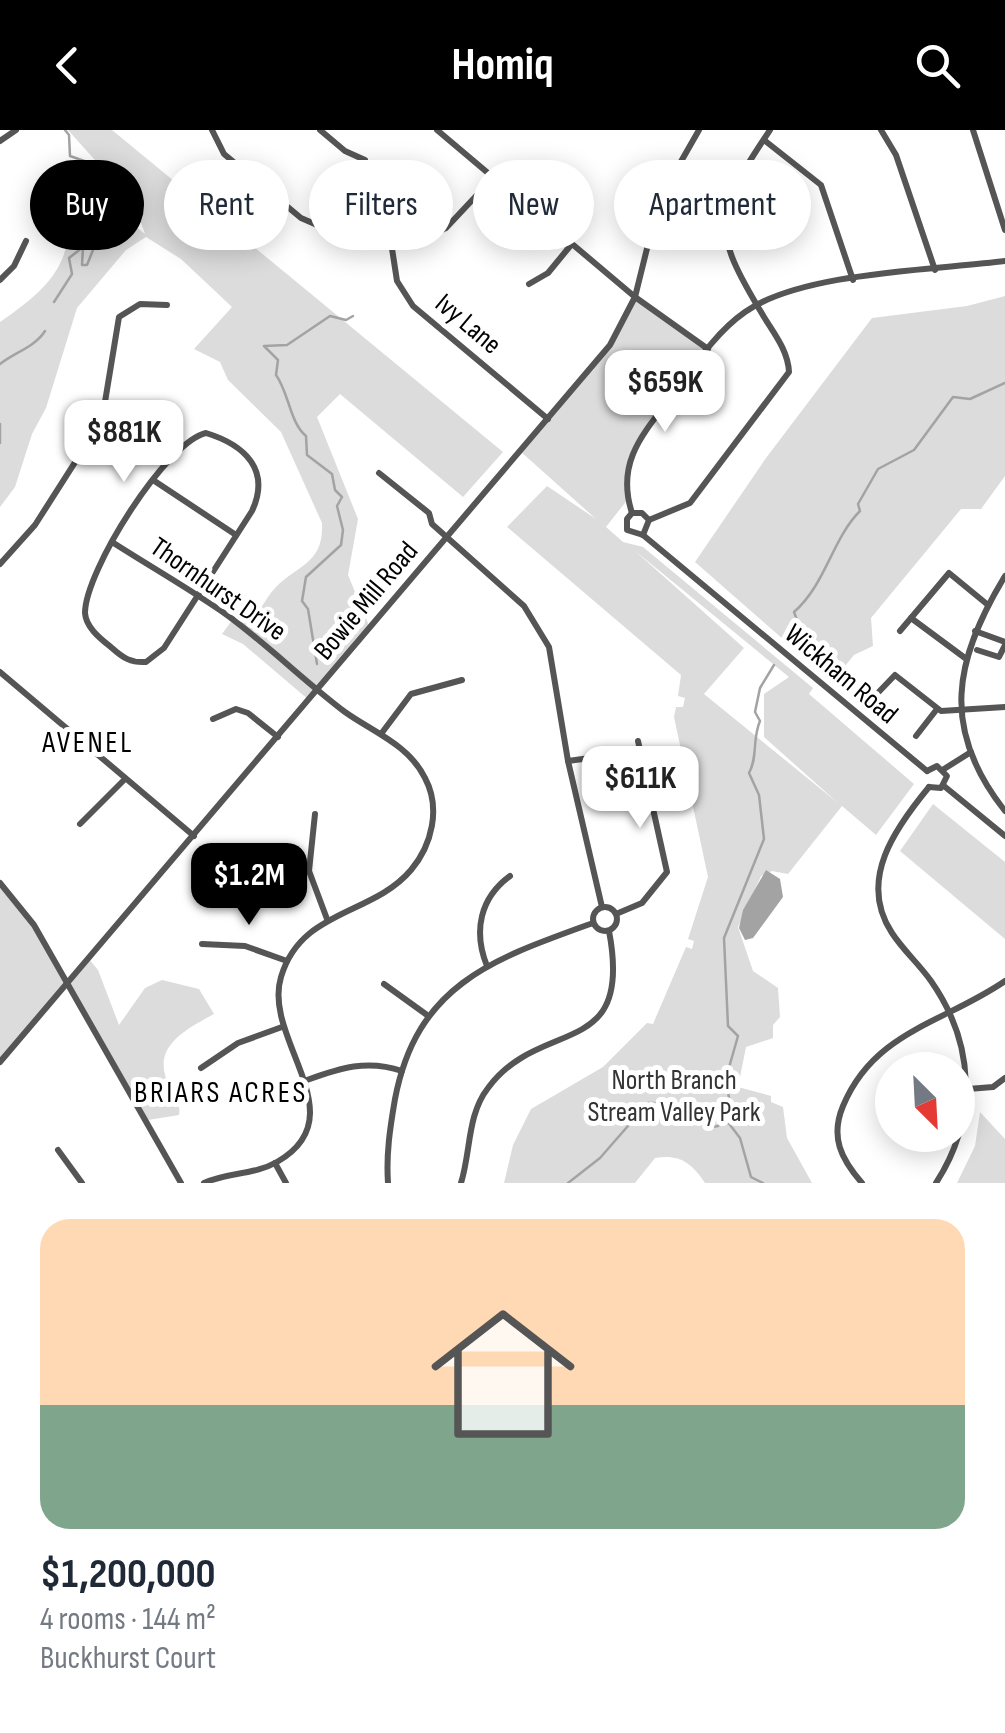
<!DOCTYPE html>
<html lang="en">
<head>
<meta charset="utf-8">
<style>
  body { margin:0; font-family:"Sofia Sans Condensed",sans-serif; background:#f2f2f3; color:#1f2937; height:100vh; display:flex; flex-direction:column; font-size:38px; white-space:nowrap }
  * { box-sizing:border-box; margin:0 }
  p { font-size:32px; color:#747a83 }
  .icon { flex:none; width:55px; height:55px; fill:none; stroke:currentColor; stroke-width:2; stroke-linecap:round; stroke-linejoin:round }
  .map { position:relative; height:1053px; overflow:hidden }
  .panel { display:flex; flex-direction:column; background:#fff; flex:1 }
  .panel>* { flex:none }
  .banner { position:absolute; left:30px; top:30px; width:945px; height:90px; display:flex; gap:20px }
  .needle { width:65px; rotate:156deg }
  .controls { position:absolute; left:875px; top:922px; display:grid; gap:20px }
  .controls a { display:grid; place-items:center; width:100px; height:100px; border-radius:50%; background:#fff; box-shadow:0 5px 25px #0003; font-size:50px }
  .price { position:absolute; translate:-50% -85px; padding:0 22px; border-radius:20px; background:#fff; color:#222; font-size:32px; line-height:65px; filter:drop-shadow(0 2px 5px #0008) }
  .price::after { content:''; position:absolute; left:50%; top:60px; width:30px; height:22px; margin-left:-15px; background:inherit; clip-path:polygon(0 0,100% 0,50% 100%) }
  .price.current { background:#000; color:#fff }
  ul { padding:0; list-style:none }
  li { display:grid; align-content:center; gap:20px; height:530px; padding:0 40px }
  li span { display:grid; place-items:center; height:310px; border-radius:30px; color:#555 }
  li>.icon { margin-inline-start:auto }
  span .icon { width:180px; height:180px; fill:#fffc; stroke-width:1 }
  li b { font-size:42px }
  .tag { padding:0 35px; border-radius:45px; background:#fff; box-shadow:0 5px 25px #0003; font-size:35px; line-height:90px }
  .tag.current { background:#000; color:#fff }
  header { display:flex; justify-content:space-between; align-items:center; height:130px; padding:0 40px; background:#000; color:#fff; font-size:45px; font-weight:700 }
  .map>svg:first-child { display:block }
  .green { fill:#dcdcdc; fill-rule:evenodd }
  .water { fill:#a3a3a3 }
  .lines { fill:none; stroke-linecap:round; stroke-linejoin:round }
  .stream { stroke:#a3a3a3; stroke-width:2.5 }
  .minor { stroke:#555; stroke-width:6 }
  .labels { text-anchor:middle; stroke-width:10; stroke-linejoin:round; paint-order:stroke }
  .street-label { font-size:28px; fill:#000; stroke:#fff }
  .park-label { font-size:28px; fill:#333; stroke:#fff }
  .neighbourhood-label { font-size:30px; letter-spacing:2.5px; fill:#000; stroke:#fff }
</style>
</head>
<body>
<header><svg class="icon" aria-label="back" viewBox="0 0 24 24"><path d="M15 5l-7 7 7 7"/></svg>Homiq<svg class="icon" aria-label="search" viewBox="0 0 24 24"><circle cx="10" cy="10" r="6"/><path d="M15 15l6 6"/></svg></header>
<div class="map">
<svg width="1005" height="1053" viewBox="0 0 1005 1053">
  <rect width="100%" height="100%" fill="#fff"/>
  <g class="green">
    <path d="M68,0h44l391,322 -40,45 -123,-103 -23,23 41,102 -10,56 22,53 -60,73 -67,-57 -21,-10 11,-15 23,-4c7,-9 12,-20 20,-28 21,-22 48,-23 46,-64l-41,-91 -53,-52 -8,-18 -26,-13 38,-42 -51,-48 -35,-22 -20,13 -49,58 -31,100 -14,26 -17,53 -15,20v-185c69,-47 77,-73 63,-154l82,66 -17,-48 -34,-27z"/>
    <polygon points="1005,166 1005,346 981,379 961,379 871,488 873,516 854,525 832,552 695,432 766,328 872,188 967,176"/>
    <path d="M635,167l73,52 -75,100 -5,50 -22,28 17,15 20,5 170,141 -4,6 105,90 -38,51 -34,-29 -54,68 -16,-3 -11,5 -23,51 15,44 25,17 2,29 -7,8v13l-27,9 -8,40 33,9v6l12,5 4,31 25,45h-107c-14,-21 -26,-29 -50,-25l-20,25h-131l9,-38 18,-36 72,-42 44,-44 6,1 33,-77 6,2 2,-8 -6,-2 20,-62 -34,-160 2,-10h7l2,-9 -7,-2 3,-21 -174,-148 40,-41 49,33 -76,-68 90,-106zM634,420l155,127 -25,17v43l74,66 -134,-109 40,-46z"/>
    <polygon points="933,674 1005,732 1005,809 900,721"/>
    <path d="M0,753l24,27 42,71 23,-22 9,11 21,55 26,-37 17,-8 37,9 15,25c-29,16 -64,33 -45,71 5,11 12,17 10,30l-31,5 -81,-137 -67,79z"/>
    <polygon points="980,982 1005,1009 1005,1053 957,1053 975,1016"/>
  </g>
  <polygon class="water" points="766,740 780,749 783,767 753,808 745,810 739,798 743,780"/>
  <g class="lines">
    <g class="stream">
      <polyline points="54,172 72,144 69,128 83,117 82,135 87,135 99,105 111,100 101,84 106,56 90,33 70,26 69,5 65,0"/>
      <path d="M0,234c14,-11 36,-18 45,-33"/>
      <polyline points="0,294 0,313"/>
      <path d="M789,506l8,-16 -3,-8c32,-28 38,-73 66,-101l-2,-7 20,-35 36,-19 39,-53 17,2 35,-16"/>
      <path d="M317,534l-9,-55 -6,-8 4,-24 35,-32 2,-15 -6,-24 5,-9 -7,-7 -3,-16 -25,-19 -1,-19c-16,-13 -17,-43 -30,-61l2,-15 -14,-14 23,-1 43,-29 16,4 7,-4"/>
      <polyline points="724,987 740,1008 751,1047 763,1053"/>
      <path d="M568,1053l32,-25 48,-55h29l30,25 11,-2 6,-9 -2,-10 7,-9 -3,-20 12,-42 -10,-10 -4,-88 40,-99 -5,-44 -10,-22c9,-16 3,-34 11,-52l-5,-9 5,-24 14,-23"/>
    </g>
    <g class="minor">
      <polyline points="212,0 224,24 301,88 354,111 391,112 426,107 446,98 492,49"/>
      <polyline points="320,0 345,21 365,30"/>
      <polyline points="437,0 635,167 708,219"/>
      <polyline points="881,0 896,25 935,140"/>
      <polyline points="973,0 1005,100"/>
      <polyline points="764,10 821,55 853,150"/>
      <polyline points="0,11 16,0"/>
      <polyline points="391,112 397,151 413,176 548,289"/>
      <polyline points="0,150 14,136 26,111"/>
      <polyline points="529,154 548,143 571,115"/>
      <path d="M206,303c39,12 65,37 46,78l-88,137 -18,14c-15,1 -23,-4 -34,-14 -11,-9 -26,-20 -27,-35 0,-42 81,-171 121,-180z"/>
      <polyline points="379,343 429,383 432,394 524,476 549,517 568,631 602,777"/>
      <polyline points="153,350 236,405"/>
      <path d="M632,383c-15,-46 6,-74 34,-109 24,-31 46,-69 79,-92 56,-40 190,-42 260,-51"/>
      <polyline points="632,383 627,389 627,400 643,405"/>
      <polyline points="632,383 642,383 649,390 643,405"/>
      <path d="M649,390l41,-17 99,-131c-1,-21 -14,-37 -25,-55 -54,-89 -51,-102 6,-187"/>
      <polyline points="643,405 927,641"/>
      <path d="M112,412c39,25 78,47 115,73 41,30 77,66 118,97 28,20 64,33 80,66 16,30 7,67 -14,92 -39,46 -110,39 -130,107 -19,62 77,139 -4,185 -23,13 -49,10 -73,21"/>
      <polyline points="0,434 35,395 102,290 119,187 140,174 167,175"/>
      <path d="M1005,446c-51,84 -65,153 0,235"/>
      <polyline points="900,501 911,488"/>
      <polyline points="975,501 1005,512"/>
      <polyline points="977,520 999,527 1005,515"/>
      <polyline points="965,528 911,488 949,443 988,475"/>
      <polyline points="0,542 194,706"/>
      <polyline points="872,569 895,545 941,581 1005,577"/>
      <polyline points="213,589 236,579 248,583 278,607"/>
      <polyline points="381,604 411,564 462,550"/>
      <polyline points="916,606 937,579"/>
      <polyline points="568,631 641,621"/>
      <polyline points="944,639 971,622"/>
      <polyline points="927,641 937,636 947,646 941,658 929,657"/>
      <polyline points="944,656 1005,706"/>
      <path d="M929,657c-33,40 -72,93 -37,146 11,17 27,31 39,48 44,63 47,137 5,202"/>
      <polyline points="315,684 309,741 327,789"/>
      <polyline points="80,694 125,649"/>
      <polyline points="0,753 34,795 181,1053"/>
      <circle cx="605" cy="789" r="12"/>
      <polyline points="616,784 642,773 667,742 638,611"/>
      <polyline points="202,814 245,816 287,831"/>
      <path d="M487,836c-14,-35 -7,-68 23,-90"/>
      <polyline points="384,854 427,885"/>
      <polyline points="0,932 610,215 635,167 659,70 699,0"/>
      <polyline points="201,938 238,913 282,897"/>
      <path d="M307,950c33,-12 60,-21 95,-9"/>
      <polyline points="968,959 993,957 1005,948"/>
      <polyline points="58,1020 82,1053"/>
      <polyline points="275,1033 286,1053"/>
      <path d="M388,1053c-2,-29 2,-55 7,-84 22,-115 98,-140 198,-176"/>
      <path d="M461,1053c10,-32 6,-68 27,-95 53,-72 146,-26 121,-157"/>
      <path d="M862,1053c-21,-24 -32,-46 -19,-77 31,-75 101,-83 162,-125"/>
    </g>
  </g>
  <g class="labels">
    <g class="street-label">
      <text transform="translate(469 193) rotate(40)" y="10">Ivy Lane</text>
      <text transform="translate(219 458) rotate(35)" y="10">Thornhurst Drive</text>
      <text transform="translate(365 470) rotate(-50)" y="10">Bowie Mill Road</text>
      <text transform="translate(842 543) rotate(40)" y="10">Wickham Road</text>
    </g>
    <g class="park-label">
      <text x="674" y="959">North Branch<tspan x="674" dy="32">Stream Valley Park</tspan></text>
    </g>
    <g class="neighbourhood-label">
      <text x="88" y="622">AVENEL</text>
      <text x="221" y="972">BRIARS ACRES</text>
    </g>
  </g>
</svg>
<div class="controls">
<a><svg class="needle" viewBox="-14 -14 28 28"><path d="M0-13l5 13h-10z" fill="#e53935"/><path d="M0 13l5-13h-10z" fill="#747a83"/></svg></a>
</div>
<b class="price" style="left:665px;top:305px">$659K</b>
<b class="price" style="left:124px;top:355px">$881K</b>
<b class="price" style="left:640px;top:701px">$611K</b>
<b class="price current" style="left:249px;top:798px">$1.2M</b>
<div class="banner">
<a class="tag current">Buy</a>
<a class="tag">Rent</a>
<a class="tag">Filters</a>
<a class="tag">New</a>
<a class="tag">Apartment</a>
</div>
</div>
<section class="panel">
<ul>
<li><span style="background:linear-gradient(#ffd9b3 60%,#7fa58c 0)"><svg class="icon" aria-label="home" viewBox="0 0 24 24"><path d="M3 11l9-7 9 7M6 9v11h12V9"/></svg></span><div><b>$1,200,000</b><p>4 rooms · 144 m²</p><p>Buckhurst Court</p></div></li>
</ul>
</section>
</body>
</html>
